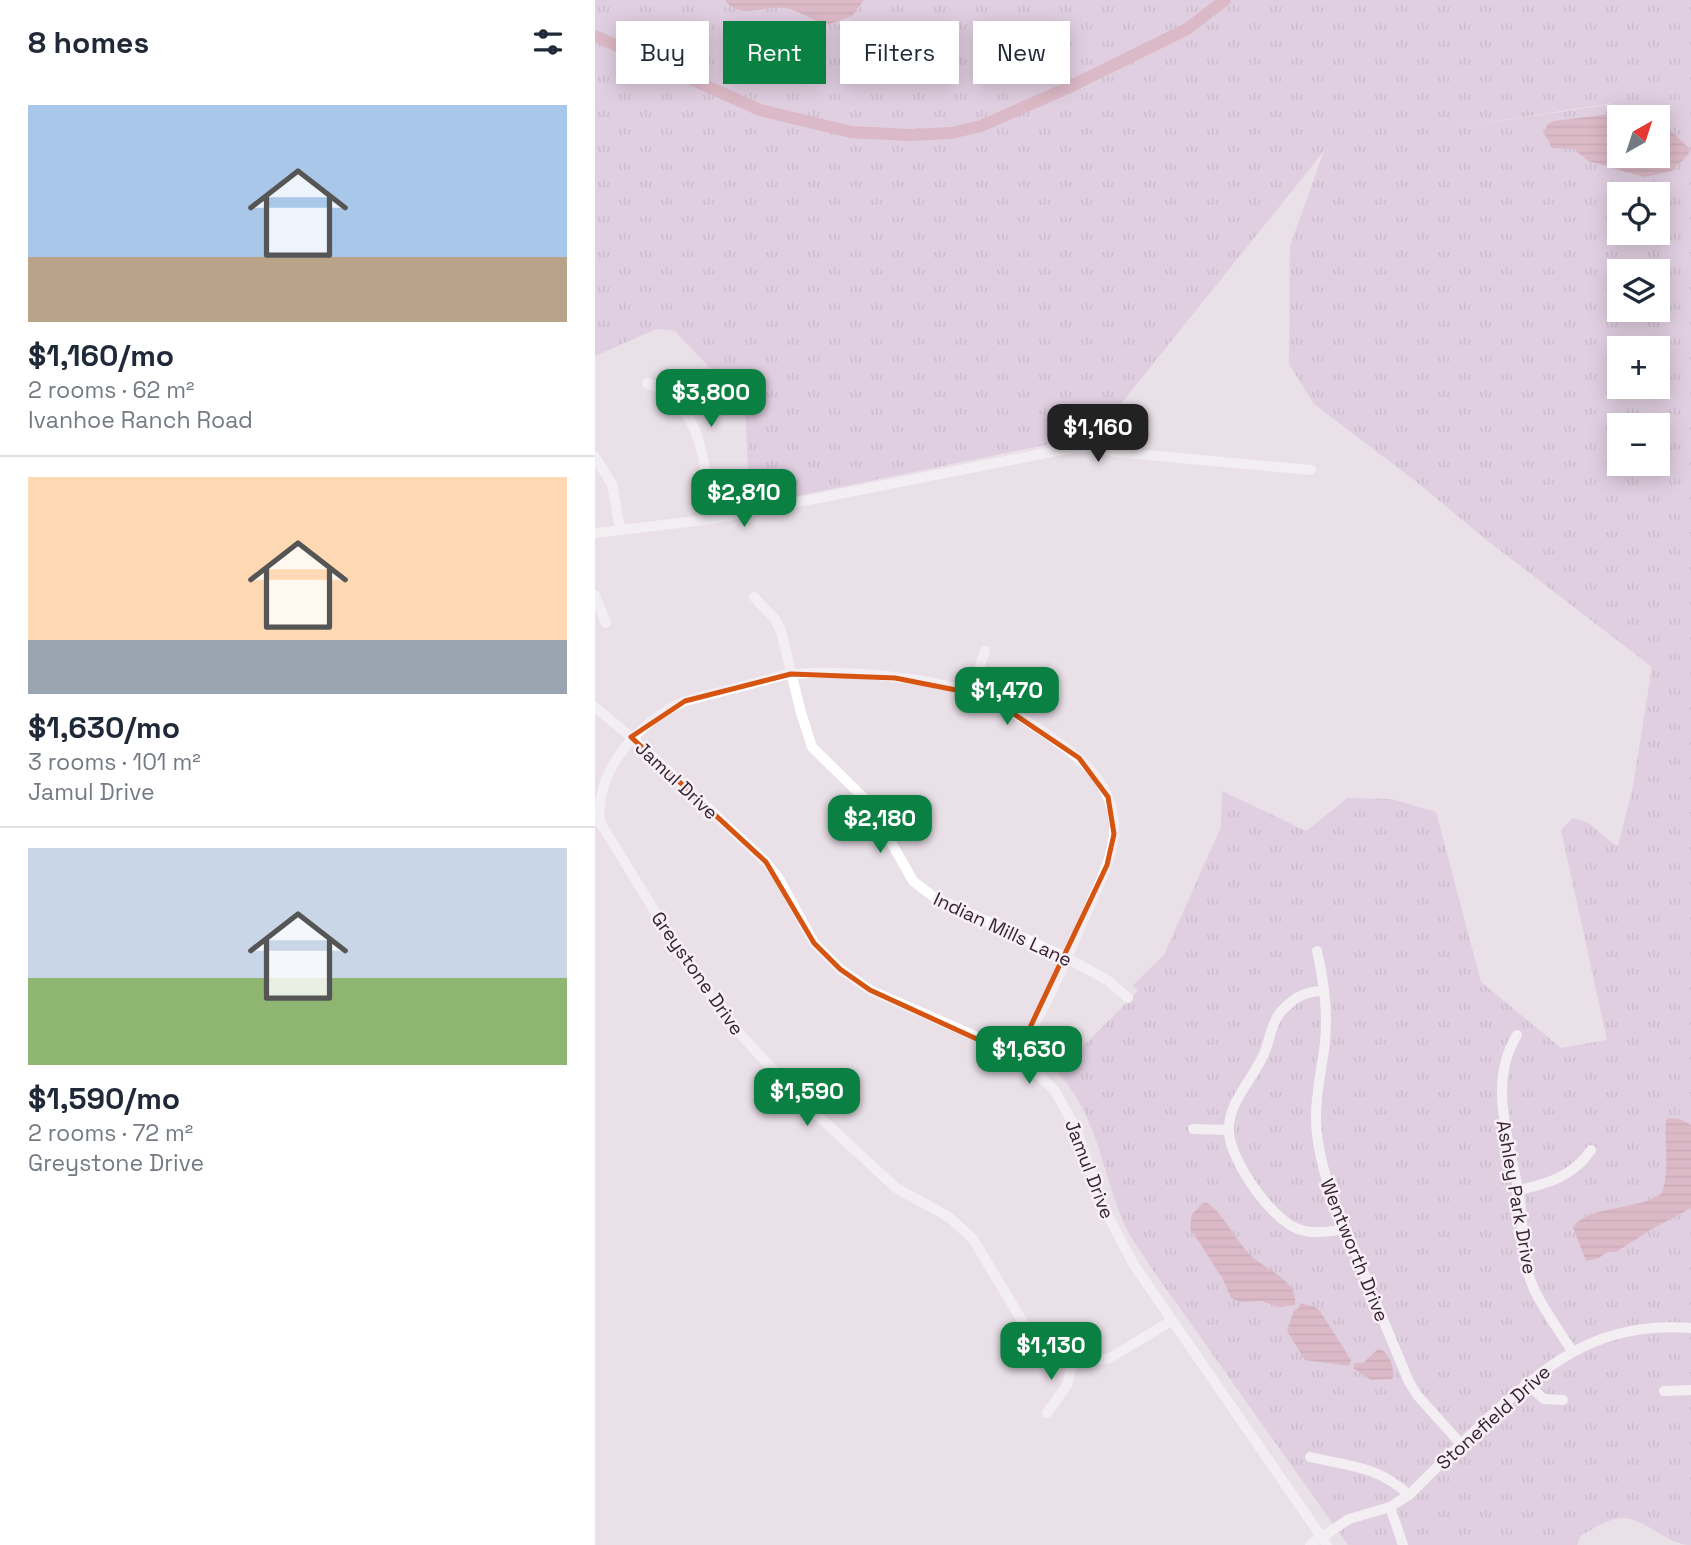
<!DOCTYPE html>
<html lang="en">
<head>
<meta charset="utf-8">
<style>
  body { margin:0; font-family:"Space Grotesk",sans-serif; background:#f6f6f7; color:#1f2937; height:100vh; display:flex; flex-direction:column; font-size:26px; white-space:nowrap }
  * { box-sizing:border-box; margin:0 }
  p { font-size:23px; color:#747a83 }
  .icon { flex:none; width:38px; height:38px; fill:none; stroke:currentColor; stroke-width:2; stroke-linecap:round; stroke-linejoin:round }
  .map { position:relative; flex:1; overflow:hidden }
  .drawer { display:flex; flex-direction:column; background:#fff; width:595px }
  .drawer>* { flex:none }
  .top-card { position:absolute; left:21px; top:21px; width:665px; height:63px; display:flex; gap:14px }
  .needle { width:46px; rotate:39deg }
  .controls { position:absolute; left:1012px; top:105px; display:grid; gap:14px }
  .controls a { display:grid; place-items:center; width:63px; height:63px; border-radius:0px; background:#fff; box-shadow:0 4px 18px #0003; font-size:35px }
  .price { position:absolute; translate:-50% -60px; padding:0 16px; border-radius:14px; background:#0b8043; color:#fff; font-size:23px; line-height:46px; filter:drop-shadow(0 2px 4px #0008) }
  .price::after { content:''; position:absolute; left:50%; top:42px; width:21px; height:16px; margin-left:-10px; background:inherit; clip-path:polygon(0 0,100% 0,50% 100%) }
  .price.on { background:#222; color:#fff }
  ul { padding:0; list-style:none }
  li { display:grid; align-content:center; gap:14px; height:371px; padding:0 28px }
  li+li { border-top:2px solid #e0e1e3 }
  li span { display:grid; place-items:center; height:217px; border-radius:0px; color:#555 }
  li>.icon { margin-inline-start:auto }
  span .icon { width:126px; height:126px; fill:#fffc; stroke-width:1 }
  li b { font-size:30px }
  h2 { display:flex; justify-content:space-between; align-items:center; height:84px; padding:0 28px; font-size:30px }
  .pill { padding:0 24px; border-radius:0px; background:#fff; box-shadow:0 4px 18px #0003; font-size:24px; line-height:63px }
  .pill.on { background:#0b8043; color:#fff }
  main { display:flex; flex:1; min-height:0 }
  .map>svg:first-child { display:block }
  .grass { fill:url(#grass-tufts); fill-rule:evenodd }
  .water { fill:url(#water-rules); fill-rule:evenodd }
  .lines { fill:none; stroke-linecap:round; stroke-linejoin:round }
  .river { stroke:#cc8b9d; stroke-width:12 }
  .minor { stroke:#fff; stroke-width:10 }
  .marked { fill:none; stroke:#d65410; stroke-width:5; stroke-linejoin:round }
  .labels { text-anchor:middle; stroke-width:5; stroke-linejoin:round; paint-order:stroke }
  .street-label { font-size:19px; fill:#392232; stroke:#f7f0f6 }
</style>
</head>
<body>
<main>
<section class="drawer">
<h2>8 homes<svg class="icon" aria-label="filters" viewBox="0 0 24 24"><path d="M4 7h16M4 17h16"/><circle cx="9" cy="7" r="2"/><circle cx="15" cy="17" r="2"/></svg></h2>
<ul>
<li><span style="background:linear-gradient(#a9c7e8 70%,#b9a48a 0)"><svg class="icon" aria-label="home" viewBox="0 0 24 24"><path d="M3 11l9-7 9 7M6 9v11h12V9"/></svg></span><div><b>$1,160/mo</b><p>2 rooms · 62 m²</p><p>Ivanhoe Ranch Road</p></div></li>
<li><span style="background:linear-gradient(#ffd9b3 75%,#9aa5b1 0)"><svg class="icon" aria-label="home" viewBox="0 0 24 24"><path d="M3 11l9-7 9 7M6 9v11h12V9"/></svg></span><div><b>$1,630/mo</b><p>3 rooms · 101 m²</p><p>Jamul Drive</p></div></li>
<li><span style="background:linear-gradient(#c9d6e8 60%,#8fb573 0)"><svg class="icon" aria-label="home" viewBox="0 0 24 24"><path d="M3 11l9-7 9 7M6 9v11h12V9"/></svg></span><div><b>$1,590/mo</b><p>2 rooms · 72 m²</p><p>Greystone Drive</p></div></li>
</ul>
</section>
<div class="map">
<svg width="1096" height="1545" viewBox="0 0 1096 1545">
  <defs>
    <pattern id="grass-tufts" width="24" height="20" patternUnits="userSpaceOnUse" patternTransform="scale(1.75)"><rect width="24" height="20" fill="#d4bada"/><path d="M3 7l-1-3M5 7V3M7 7l1-3M15 17l-1-3M17 17v-4M19 17l1-3" fill="none" stroke="#ad97b1"/></pattern>
    <pattern id="water-rules" width="6" height="5" patternUnits="userSpaceOnUse" patternTransform="scale(1.75)"><rect width="6" height="5" fill="#cc8b9d"/><path d="M0 2.5h6" fill="none" stroke="#a77181"/></pattern>
  </defs>
  <rect width="100%" height="100%" fill="#eae0e8"/>
  <path class="grass" d="M0,0h1096v1545c-26,0 -43,-27 -71,-27 -12,1 -29,12 -40,18l-3,9h-229l-198,-279c-8,-13 -19,-27 -26,-42 -23,-55 -27,-114 -72,-157l14,-3 72,-73 -5,-6 31,-30 57,-128 1,-36 84,40 42,-33 43,1 45,13 45,170 80,66 46,-8 -46,-210 12,-12c21,3 26,18 45,28l15,-60 19,-119 -163,-125 -71,-59 -104,-79 -25,-40 1,-118 34,-95 -225,280 -16,12 -33,1 -278,57 -22,-2 -5,-89 -22,-28 -48,-51 -19,-2 -61,27zM1017,103v1l-184,28zM1024,117h38v39h-38zM1024,194h38v39h-38zM1024,271h38v39h-38zM1024,348h38v39h-38zM1024,425h38v39h-38z"/>
  <g class="water">
    <path d="M130,0h139l-12,16 -25,9c-12,-4 -25,-12 -37,-16 -22,-6 -49,13 -65,-9z"/>
    <polygon points="292,30 313,31 326,37 326,43 293,43 289,41"/>
    <path d="M1048,110l10,4 37,35 -2,6 -16,16 -28,6 -56,-16 -14,-12 -22,-1 -8,-15 4,-9 6,-3zM1062,117v39h-38v-39z"/>
    <path d="M1073,1118l12,1 11,6v83l-39,21 -36,23h-9l-8,6 -13,3 -13,-34c17,-23 66,-16 89,-34 8,-24 2,-49 4,-73z"/>
    <path d="M608,1203h5l8,7c12,14 21,31 34,45 15,15 49,25 45,50l-16,2 -18,-6 -21,1 -9,-4 -7,-17 -34,-53 2,-14z"/>
    <polygon points="705,1303 720,1307 725,1311 756,1360 755,1366 710,1360 692,1331 699,1310 704,1308"/>
    <polygon points="783,1349 789,1351 796,1361 799,1375 797,1379 776,1380 758,1368 760,1363 768,1363"/>
  </g>
  <g class="lines">
    <polyline class="river" points="0,36 165,110 256,132 315,135 356,133 386,126 470,89 592,29 630,0"/>
    <g class="minor">
      <path d="M52,383c57,20 57,85 66,136"/>
      <polyline points="0,457 17,484 25,529"/>
      <polyline points="0,533 118,519 467,450 496,446 519,452 716,470"/>
      <polyline points="0,595 11,623"/>
      <polyline points="159,597 180,619 186,631 206,713 217,747 274,803 318,881 339,897 472,958 512,980 533,998"/>
      <polyline points="376,693 390,651"/>
      <polyline points="0,707 36,737 171,862 184,879 219,943 245,969 275,990 412,1050 434,1065 460,1091 482,1131 506,1203 539,1265 732,1545"/>
      <path d="M722,951c7,30 11,60 8,91 -3,25 -9,50 -9,75 0,26 7,50 14,75l79,190 8,13 43,48"/>
      <path d="M729,990c-12,2 -25,4 -34,13 -5,4 -11,10 -14,16 -5,10 -7,20 -10,30 -10,28 -39,52 -37,83 1,28 42,87 69,97 16,6 32,2 48,0"/>
      <path d="M922,1035c-32,52 -4,112 3,167 4,28 1,57 13,85 10,22 26,43 39,64"/>
      <path d="M421,1057c28,-46 49,-94 70,-143 12,-29 30,-59 28,-91 -3,-37 -26,-59 -55,-80 -27,-20 -56,-38 -87,-50 -49,-17 -127,-23 -179,-19 -10,0 -21,5 -31,7 -25,7 -51,13 -77,20 -44,20 -90,66 -85,121l89,145 53,69 58,63 96,89 53,29 24,22 54,90 18,19 25,10 20,3 20,-3 61,-37"/>
      <polyline points="598,1129 634,1130"/>
      <path d="M924,1190c28,-6 55,-14 72,-40"/>
      <polyline points="931,1383 949,1399 968,1400"/>
      <polyline points="1069,1391 1096,1390"/>
      <polyline points="452,1413 472,1385 478,1359"/>
      <path d="M715,1457c39,9 68,9 99,38"/>
      <polyline points="795,1507 808,1545"/>
      <path d="M715,1545l39,-26 41,-12 19,-12c28,-28 56,-56 86,-83 60,-55 110,-91 196,-84"/>
    </g>
  </g>
  <path d="M0 0H1096V1545H0ZM196,674l104,4 76,15 37,17 71,48 29,39 6,37 -7,31 -91,192 -146,-67 -30,-21 -26,-26 -48,-81 -135,-125 54,-36z" fill="#eae0e8" fill-opacity=".55" fill-rule="evenodd"/>
  <path class="marked" d="M196,674l104,4 76,15 37,17 71,48 29,39 6,37 -7,31 -91,192 -146,-67 -30,-21 -26,-26 -48,-81 -135,-125 54,-36z"/>
  <g class="labels">
    <g class="street-label">
      <text transform="translate(82 780) rotate(43)" y="7">Jamul Drive</text>
      <text transform="translate(408 929) rotate(25)" y="7">Indian Mills Lane</text>
      <text transform="translate(103 973) rotate(55)" y="7">Greystone Drive</text>
      <text transform="translate(495 1169) rotate(69)" y="7">Jamul Drive</text>
      <text transform="translate(922 1197) rotate(80)" y="7">Ashley Park Drive</text>
      <text transform="translate(760 1250) rotate(68)" y="7">Wentworth Drive</text>
      <text transform="translate(898 1417) rotate(-42)" y="7">Stonefield Drive</text>
    </g>
  </g>
</svg>
<div class="controls">
<a><svg class="needle" viewBox="-14 -14 28 28"><path d="M0-13l5 13h-10z" fill="#e53935"/><path d="M0 13l5-13h-10z" fill="#747a83"/></svg></a>
<a><svg class="icon" aria-label="locate" viewBox="0 0 24 24"><circle cx="12" cy="12" r="6"/><path d="M12 2v4M12 18v4M2 12h4M18 12h4"/></svg></a>
<a><svg class="icon" aria-label="layers" viewBox="0 0 24 24"><path d="M12 4l9 5-9 5-9-5zM3 14l9 5 9-5"/></svg></a>
<a>+</a>
<a>−</a>
</div>
<b class="price" style="left:116px;top:429px">$3,800</b>
<b class="price on" style="left:503px;top:464px">$1,160</b>
<b class="price" style="left:149px;top:529px">$2,810</b>
<b class="price" style="left:412px;top:727px">$1,470</b>
<b class="price" style="left:285px;top:855px">$2,180</b>
<b class="price" style="left:434px;top:1086px">$1,630</b>
<b class="price" style="left:212px;top:1128px">$1,590</b>
<b class="price" style="left:456px;top:1382px">$1,130</b>
<div class="top-card">
<a class="pill">Buy</a>
<a class="pill on">Rent</a>
<a class="pill">Filters</a>
<a class="pill">New</a>
</div>
</div>
</main>
</body>
</html>
